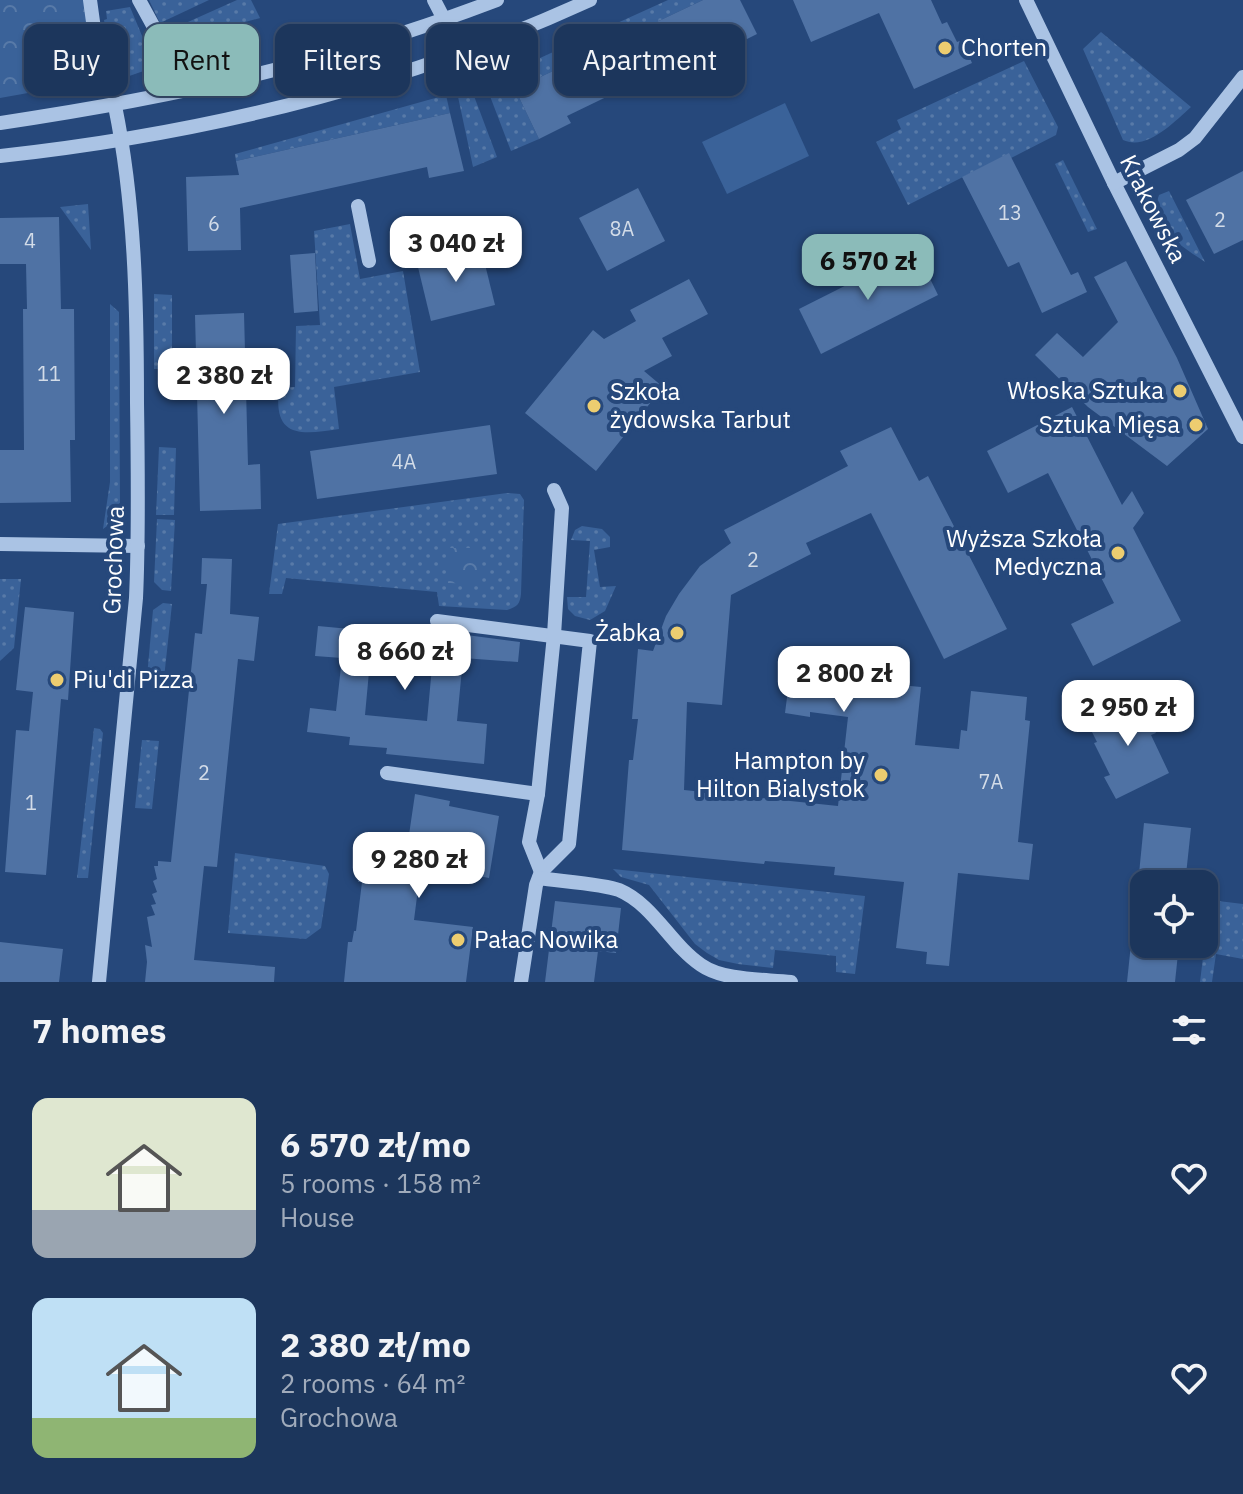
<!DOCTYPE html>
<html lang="en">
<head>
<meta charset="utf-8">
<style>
  body { margin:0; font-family:"IBM Plex Sans",sans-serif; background:#253e62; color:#f1f3f6; height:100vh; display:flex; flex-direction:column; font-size:30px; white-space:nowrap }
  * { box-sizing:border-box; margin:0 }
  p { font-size:26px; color:#a0abbb }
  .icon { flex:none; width:44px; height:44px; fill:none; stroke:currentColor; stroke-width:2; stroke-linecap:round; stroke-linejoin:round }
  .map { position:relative; height:982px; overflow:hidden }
  .details { display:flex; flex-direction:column; background:#1c365c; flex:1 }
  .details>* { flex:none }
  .top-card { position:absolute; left:24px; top:24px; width:800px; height:72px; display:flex; gap:16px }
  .fabs { position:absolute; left:1130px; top:870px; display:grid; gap:16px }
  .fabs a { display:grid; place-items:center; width:88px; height:88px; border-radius:16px; background:#1c365c; box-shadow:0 2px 6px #0004,0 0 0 2px #3a5072; font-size:40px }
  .price { position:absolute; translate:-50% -68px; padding:0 18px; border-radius:16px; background:#fff; color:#222; font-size:26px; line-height:52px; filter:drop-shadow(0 2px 4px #0008) }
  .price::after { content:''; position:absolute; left:50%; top:48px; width:24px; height:18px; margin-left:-12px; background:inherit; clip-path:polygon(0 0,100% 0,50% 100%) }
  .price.on { background:#8bbbb9; color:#111 }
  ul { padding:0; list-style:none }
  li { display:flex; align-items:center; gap:24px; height:200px; padding:0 32px }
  li span { display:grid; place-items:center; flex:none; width:224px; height:160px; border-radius:16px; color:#555 }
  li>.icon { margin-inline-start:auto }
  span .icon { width:96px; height:96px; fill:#fffc; stroke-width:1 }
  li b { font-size:34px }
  h2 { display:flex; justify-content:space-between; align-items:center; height:96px; padding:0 32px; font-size:34px }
  .pill { padding:0 28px; border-radius:16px; background:#1c365c; box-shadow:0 2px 6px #0004,0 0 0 2px #3a5072; font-size:28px; line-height:72px }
  .pill.on { background:#8bbbb9; color:#111 }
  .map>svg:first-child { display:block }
  .grass { fill:url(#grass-dots) }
  .park { fill:url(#park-crowns) }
  .garden { fill:#3a6299 }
  .building { fill:#4f72a4; fill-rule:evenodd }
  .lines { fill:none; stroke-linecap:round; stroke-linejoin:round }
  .minor { stroke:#aac3e4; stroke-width:14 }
  .poi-dot { fill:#edcd70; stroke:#26487b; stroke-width:3 }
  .labels { text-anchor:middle; stroke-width:8; stroke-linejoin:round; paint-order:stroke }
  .number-label { font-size:20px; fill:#d3dce8 }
  .poi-label { font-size:24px; fill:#fff; stroke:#26487b; text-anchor:end }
  .street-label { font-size:24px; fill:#fff; stroke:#26487b }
</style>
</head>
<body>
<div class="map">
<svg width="1243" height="982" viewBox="0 0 1243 982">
  <defs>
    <pattern id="grass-dots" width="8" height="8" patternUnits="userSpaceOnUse" patternTransform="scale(2)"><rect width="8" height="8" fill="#3a6299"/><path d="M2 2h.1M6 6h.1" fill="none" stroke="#587aa8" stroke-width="1.8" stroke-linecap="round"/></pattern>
    <pattern id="park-crowns" width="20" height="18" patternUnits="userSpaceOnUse" patternTransform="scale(2)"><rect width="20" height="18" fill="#3a6299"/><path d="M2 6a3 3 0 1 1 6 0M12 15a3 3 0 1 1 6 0" fill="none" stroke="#587aa8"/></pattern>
  </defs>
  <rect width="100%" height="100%" fill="#26487b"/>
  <g class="grass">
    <polygon points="149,0 209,0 160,23"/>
    <polygon points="237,0 251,0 260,18 176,41 168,42 165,38 170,30"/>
    <polygon points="668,0 703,0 515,89 539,139 511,151 485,83"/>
    <polygon points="130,7 155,67 115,81 104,20 107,19 106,11"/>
    <path d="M1101,32l90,75c-17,15 -44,44 -68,33l-40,-91z"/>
    <polygon points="1024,61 1058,127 1056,135 1011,158 1008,154 908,205 876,142 901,129 897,120"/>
    <polygon points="471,88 497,157 473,167 457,92"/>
    <polygon points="446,95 450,113 236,161 235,154"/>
    <polygon points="1063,160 1097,229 1088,232 1055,164"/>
    <path d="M1169,191l36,71c-22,-15 -57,-35 -46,-67z"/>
    <polygon points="88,204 91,250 60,207"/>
    <path d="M350,224l10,55 43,-8 17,101 -86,15 5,42c-39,6 -66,9 -60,-41l16,-1 1,-61 24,-1 -6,-94z"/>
    <polygon points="154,294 172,295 172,369 154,369"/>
    <polygon points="110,304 119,312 120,508 117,519 103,529 110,482"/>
    <polygon points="159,447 176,448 174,515 156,515"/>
    <path d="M507,493l13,1 4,6 -3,94c-1,10 -4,13 -14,16l-68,-4 -2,-14 -151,-14 -4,16h-13l9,-70z"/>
    <polygon points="157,519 175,520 171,591 162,590 154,582"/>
    <polygon points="582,526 602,529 610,537 610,547 594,550 600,587 616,586 605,611 590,620 575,616 568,609 567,597 586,597 590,541 571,540 575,530"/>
    <polygon points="0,579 21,579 14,648 0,661"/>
    <polygon points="163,603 172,604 164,678 147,677 153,610"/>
    <polygon points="94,728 100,729 103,733 88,878 77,878"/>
    <polygon points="142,740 159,741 152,809 135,808"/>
    <polygon points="235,853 325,866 329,874 321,928 306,939 228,933"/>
    <polygon points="613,869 865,896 855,974 836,972 836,956 775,950 773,968 738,964 719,960 707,953 695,944 649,885 621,877"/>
    <polygon points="1210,900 1243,904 1243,959 1216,954 1212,982 1200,982"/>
  </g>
  <g class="park">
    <polygon points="0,0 84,0 95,81 0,98"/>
    <polygon points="449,548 479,548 478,584 448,583"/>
  </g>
  <polygon class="garden" points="785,103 809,156 727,194 702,142"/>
  <g class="building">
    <polygon points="703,0 740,0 757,34 727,49 722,41 567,116 571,123 539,139 515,89"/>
    <polygon points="793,0 931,0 942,24 947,22 957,42 962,40 972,63 914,89 879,13 811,42"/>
    <polygon points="450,113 464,171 429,178 427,167 240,208 241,250 188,251 186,177 239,175 236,161"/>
    <polygon points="1009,153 1071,275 1078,272 1087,292 1042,313 1019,262 1008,267 962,177"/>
    <polygon points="1243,171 1243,240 1214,254 1186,200"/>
    <polygon points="638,188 665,241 607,271 579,218"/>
    <polygon points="59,217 61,309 74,309 75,440 70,440 71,502 0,503 0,450 24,450 23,309 27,309 26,264 0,264 0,218"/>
    <polygon points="481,248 495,305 431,321 417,263"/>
    <polygon points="916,250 938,295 821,354 799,309"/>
    <polygon points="315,253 318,311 294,313 290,255"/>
    <polygon points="1126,261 1177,358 1208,429 1167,466 1088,407 1035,355 1057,333 1083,357 1118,322 1094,277"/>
    <polygon points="689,279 708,314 662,338 672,356 644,371 663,387 596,471 525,413 593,330 604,339 636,321 630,310"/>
    <polygon points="244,313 248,465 260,464 261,509 200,511 195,315"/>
    <polygon points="1072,407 1122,505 1132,491 1144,513 1133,528 1181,621 1093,666 1071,624 1114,603 1048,473 1008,493 987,451"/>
    <polygon points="490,425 497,474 317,499 310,451"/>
    <polygon points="891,427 919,481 928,476 1007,629 944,659 871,513 806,543 811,554 731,595 722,705 687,702 684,790 838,806 848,717 810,712 810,717 785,713 793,651 856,659 855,668 909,675 890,684 921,687 915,745 959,749 961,730 967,731 971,691 1027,697 1025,720 1030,721 1018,842 1033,844 1029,880 958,873 949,966 926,964 927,952 896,948 904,882 834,875 835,867 765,861 764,864 622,850 629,760 633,760 638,719 632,719 638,649 653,651 666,616 679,594 700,566 731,543 724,530 848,466 840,451"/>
    <polygon points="202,558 232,559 230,614 259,617 254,661 238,659 217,867 204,866 194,960 275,967 274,982 145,982 147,962 145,945 152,947 147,917 155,915 151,905 156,904 152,894 157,892 153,881 157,879 154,866 158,866 158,861 171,862 195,633 202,634 207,584 201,584"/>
    <polygon points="25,607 74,612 68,700 61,699 46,875 5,872 16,730 29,731 33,692 16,690"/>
    <path d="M318,626l117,11 1,-6 84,11 -2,20 -55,-4 -6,63 30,3 -3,40 -98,-10 1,-6 -38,-3 1,-8 -43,-5 3,-24 26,3 6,-53 -27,-2zM370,661l62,6 -5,54 -62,-6z"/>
    <polygon points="1132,699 1134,704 1140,701 1156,733 1151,735 1169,773 1116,799 1104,777 1110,775 1094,743 1097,742 1087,722"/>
    <polygon points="415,794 450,801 449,806 499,816 489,878 421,865 414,920 473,927 466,982 344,982 348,942 352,942 354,931 356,931 362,882 358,882 360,858 405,862"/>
    <polygon points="1144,823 1191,828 1185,884 1138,884"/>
    <polygon points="555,901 621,908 616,953 598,951 594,982 545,982"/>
    <polygon points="0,942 63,949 59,982 0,982"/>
    <polygon points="1131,944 1179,944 1175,982 1127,982"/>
  </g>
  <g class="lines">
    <g class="minor">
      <polyline points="90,0 102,87"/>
      <polyline points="139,0 156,31 167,71"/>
      <polyline points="434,0 461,52"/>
      <polyline points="1026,0 1114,183 1243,437"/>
      <path d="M0,123c175,-26 332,-60 497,-123"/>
      <path d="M0,156c202,-22 405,-71 590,-156"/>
      <polyline points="1114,183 1179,150 1195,138 1243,77"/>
      <polyline points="358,206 369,261"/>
      <polyline points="0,544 138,546"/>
      <polyline points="437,621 590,641 569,844 541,872 536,885 521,982"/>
      <polyline points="387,773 538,794"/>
      <polyline points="541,872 529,842 538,794 554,635 562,508 554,490"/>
      <path d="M539,878c19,3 65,6 80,12 35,15 51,54 82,75 23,16 63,14 90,17"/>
      <path d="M99,982l37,-384c3,-65 2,-130 1,-195 0,-99 -2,-200 -22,-297"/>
    </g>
  </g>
  <g class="poi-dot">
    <circle cx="945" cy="48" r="8"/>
    <circle cx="1180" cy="391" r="8"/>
    <circle cx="594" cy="406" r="8"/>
    <circle cx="1196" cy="425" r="8"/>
    <circle cx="1118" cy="553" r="8"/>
    <circle cx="677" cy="633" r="8"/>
    <circle cx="57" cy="680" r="8"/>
    <circle cx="881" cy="775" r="8"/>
    <circle cx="458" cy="940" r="8"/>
  </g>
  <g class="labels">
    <g class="number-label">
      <text x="1010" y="220">13</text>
      <text x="1220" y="227">2</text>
      <text x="214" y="231">6</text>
      <text x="622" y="236">8A</text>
      <text x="30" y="248">4</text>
      <text x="49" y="381">11</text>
      <text x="404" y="469">4A</text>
      <text x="753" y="567">2</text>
      <text x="204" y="780">2</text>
      <text x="991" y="789">7A</text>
      <text x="31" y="810">1</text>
    </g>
    <g class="poi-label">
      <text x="961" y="56" text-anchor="start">Chorten</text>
      <text x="1164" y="399">Włoska Sztuka</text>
      <text x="610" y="400" text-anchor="start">Szkoła<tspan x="610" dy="28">żydowska Tarbut</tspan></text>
      <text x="1180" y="433">Sztuka Mięsa</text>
      <text x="1102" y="547">Wyższa Szkoła<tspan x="1102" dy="28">Medyczna</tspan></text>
      <text x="661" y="641">Żabka</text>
      <text x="73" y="688" text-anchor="start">Piu'di Pizza</text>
      <text x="865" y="769">Hampton by<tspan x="865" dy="28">Hilton Bialystok</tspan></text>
      <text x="474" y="948" text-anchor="start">Pałac Nowika</text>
    </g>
    <g class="street-label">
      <text transform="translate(1153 209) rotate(63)" y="8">Krakowska</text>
      <text transform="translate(114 560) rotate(-88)" y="8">Grochowa</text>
    </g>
  </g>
</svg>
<div class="fabs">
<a><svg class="icon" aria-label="locate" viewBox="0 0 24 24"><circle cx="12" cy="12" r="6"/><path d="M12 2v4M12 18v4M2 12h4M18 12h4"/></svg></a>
</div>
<b class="price" style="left:456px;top:284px">3 040 zł</b>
<b class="price on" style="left:868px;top:302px">6 570 zł</b>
<b class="price" style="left:224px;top:416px">2 380 zł</b>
<b class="price" style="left:405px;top:692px">8 660 zł</b>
<b class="price" style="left:844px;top:714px">2 800 zł</b>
<b class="price" style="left:1128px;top:748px">2 950 zł</b>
<b class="price" style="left:419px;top:900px">9 280 zł</b>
<div class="top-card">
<a class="pill">Buy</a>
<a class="pill on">Rent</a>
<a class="pill">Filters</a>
<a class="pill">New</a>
<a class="pill">Apartment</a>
</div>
</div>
<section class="details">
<h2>7 homes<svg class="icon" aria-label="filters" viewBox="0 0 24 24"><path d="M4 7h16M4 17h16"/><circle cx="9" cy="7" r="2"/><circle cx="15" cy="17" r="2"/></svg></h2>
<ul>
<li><span style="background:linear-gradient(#dfe7d0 70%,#9aa5b1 0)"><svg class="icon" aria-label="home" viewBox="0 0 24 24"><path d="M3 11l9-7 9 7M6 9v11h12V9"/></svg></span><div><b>6 570 zł/mo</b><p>5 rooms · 158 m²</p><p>House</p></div><svg class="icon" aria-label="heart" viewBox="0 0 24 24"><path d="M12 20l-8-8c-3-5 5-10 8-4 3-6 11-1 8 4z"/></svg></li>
<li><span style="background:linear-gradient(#bfe0f5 75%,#8fb573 0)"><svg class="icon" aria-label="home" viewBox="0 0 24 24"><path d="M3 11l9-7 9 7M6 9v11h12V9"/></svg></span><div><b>2 380 zł/mo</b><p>2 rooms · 64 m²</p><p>Grochowa</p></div><svg class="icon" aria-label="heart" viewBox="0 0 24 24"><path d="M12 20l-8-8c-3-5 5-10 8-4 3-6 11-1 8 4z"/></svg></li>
</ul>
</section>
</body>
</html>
